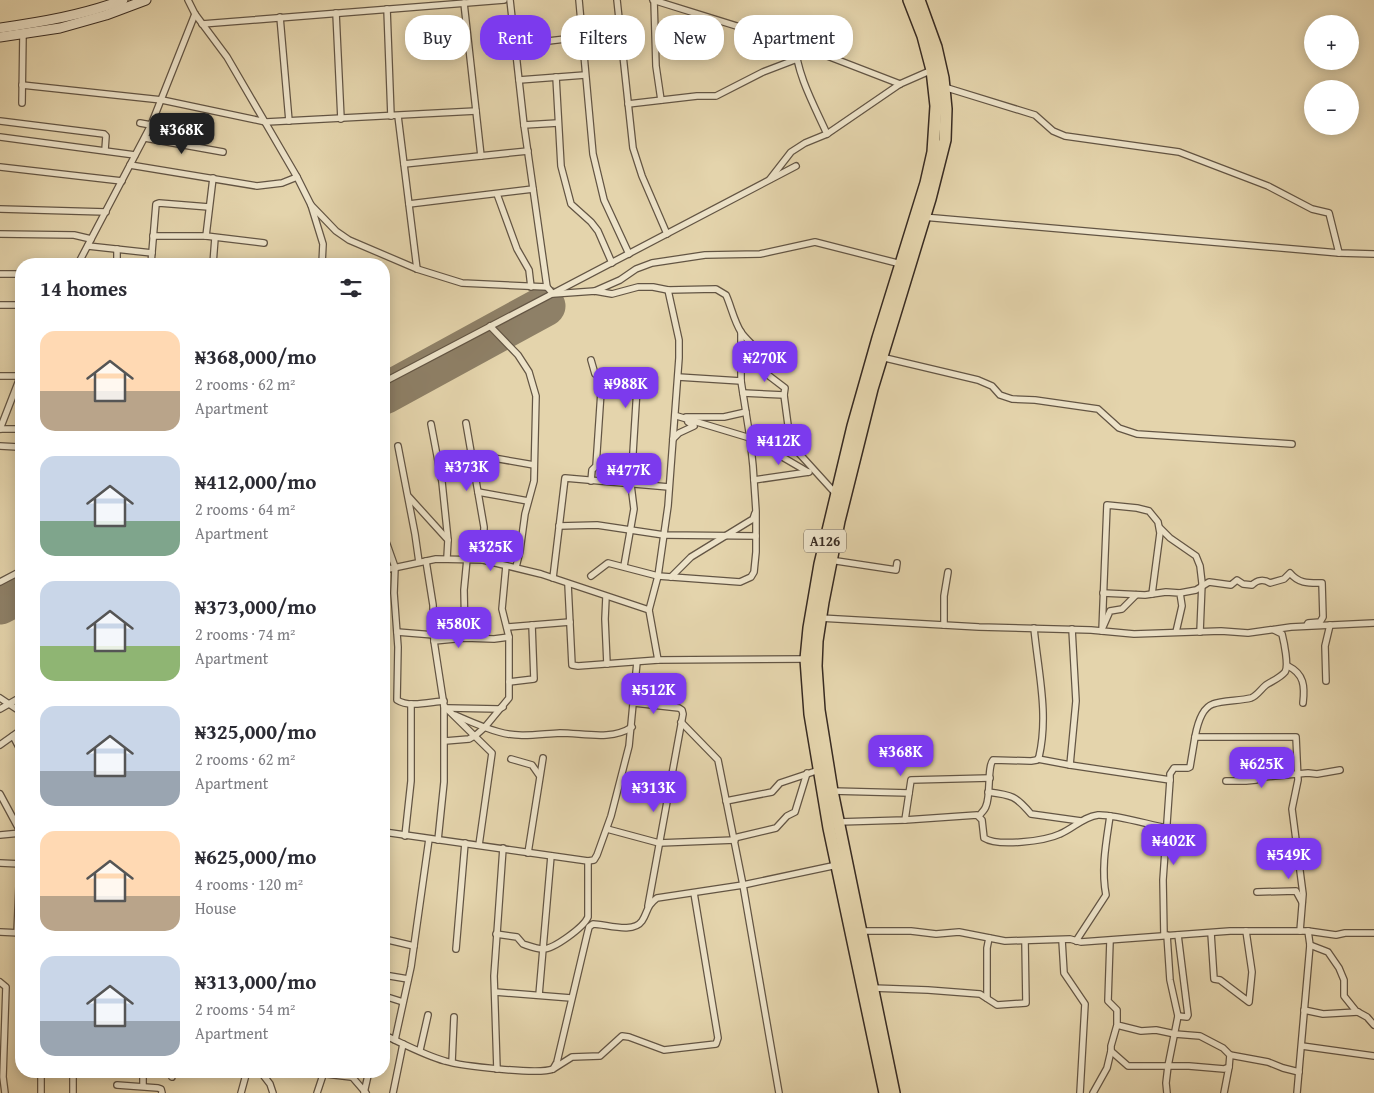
<!DOCTYPE html>
<html lang="en">
<head>
<meta charset="utf-8">
<style>
  body { margin:0; font-family:"Gentium Book Plus",serif; background:#f7f7f7; color:#2b2b33; height:100vh; display:flex; flex-direction:column; font-size:19px; white-space:nowrap }
  * { box-sizing:border-box; margin:0 }
  p { font-size:16px; color:#7c7c81 }
  .icon { flex:none; width:28px; height:28px; fill:none; stroke:currentColor; stroke-width:2; stroke-linecap:round; stroke-linejoin:round }
  .map { position:relative; flex:1; overflow:hidden }
  .details { position:absolute; left:15px; top:258px; width:375px; height:820px; display:flex; flex-direction:column; background:#fff; border-radius:20px; box-shadow:0 2px 12px #0003 }
  .details>* { flex:none }
  .hud { position:absolute; left:405px; top:15px; width:475px; height:45px; display:flex; gap:10px }
  .controls { position:absolute; left:1304px; top:15px; display:grid; gap:10px }
  .controls a { display:grid; place-items:center; width:55px; height:55px; border-radius:50%; background:#fff; box-shadow:0 2px 12px #0003; font-size:25px }
  .price { position:absolute; translate:-50% -42px; padding:0 11px; border-radius:10px; background:#7c3aed; color:#fff; font-size:16px; line-height:32px; filter:drop-shadow(0 1px 2px #0008) }
  .price::after { content:''; position:absolute; left:50%; top:30px; width:15px; height:11px; margin-left:-8px; background:inherit; clip-path:polygon(0 0,100% 0,50% 100%) }
  .price.on { background:#222; color:#fff }
  ul { padding:0; list-style:none }
  li { display:flex; align-items:center; gap:15px; height:125px; padding:0 25px }
  li span { display:grid; place-items:center; flex:none; width:140px; height:100px; border-radius:15px; color:#555 }
  li>.icon { margin-inline-start:auto }
  span .icon { width:60px; height:60px; fill:#fffc; stroke-width:1 }
  li b { font-size:21px }
  h2 { display:flex; justify-content:space-between; align-items:center; height:60px; padding:0 25px; font-size:21px }
  .tag { padding:0 18px; border-radius:20px; background:#fff; box-shadow:0 2px 12px #0003; font-size:18px; line-height:45px }
  .tag.on { background:#7c3aed; color:#fff }
  .map>svg:first-child { display:block }
  .lines { fill:none; stroke-linecap:round; stroke-linejoin:round }
  .runway { stroke:#8e8067; stroke-width:41 }
  .street-casing { stroke:#635544; stroke-width:8 }
  .secondary-casing { stroke:#382b22; stroke-width:11 }
  .highway-casing { stroke:#382b22; stroke-width:14 }
  .street { stroke:#ede3c9; stroke-width:5.5 }
  .secondary { stroke:#ede3c9; stroke-width:9 }
  .highway { stroke:#e4d4ac; stroke-width:11 }
  .labels { text-anchor:middle; stroke-width:4.5; stroke-linejoin:round; paint-order:stroke }
  .shield { fill:#ede3c9; stroke:#6e6254; stroke-width:1 }
  .shield-label { font-size:14px; font-weight:bold; fill:#382b22 }
</style>
</head>
<body>
<div class="map">
<svg width="1374" height="1093" viewBox="0 0 1374 1093">
  <rect width="100%" height="100%" fill="#e4d4ac"/>
  <filter id="stains"><feTurbulence type="fractalNoise" baseFrequency=".004" numOctaves="4"/><feColorMatrix values="0 0 0 0 .2 0 0 0 0 .09 0 0 0 0 .02 0 0 0 .5 -.17"/></filter>
  <radialGradient id="worn" r=".72"><stop offset=".6" stop-color="#630" stop-opacity="0"/><stop offset="1" stop-color="#630" stop-opacity=".3"/></radialGradient>
  <g class="lines">
    <g class="runway">
      <polyline points="384,394 545,306"/>
      <polyline points="0,604 21,593"/>
    </g>
    <defs>
      <g id="street">
        <polyline points="188,0 195,14 227,57 297,177 311,205 323,244 322,264"/>
        <polyline points="510,0 524,125 547,287"/>
        <polyline points="579,0 593,154 604,200 629,254"/>
        <polyline points="617,0 633,148 642,176 667,234"/>
        <polyline points="653,0 804,47 900,84"/>
        <polyline points="654,0 656,66 661,100"/>
        <polyline points="464,3 481,156"/>
        <polyline points="387,9 391,116"/>
        <polyline points="336,13 341,119"/>
        <polyline points="280,17 289,121"/>
        <polyline points="202,24 504,0"/>
        <path d="M795,44c2,31 19,61 32,90"/>
        <polyline points="515,45 582,37"/>
        <polyline points="556,77 561,166 571,204 591,222 598,231 612,263"/>
        <polyline points="519,80 585,75"/>
        <polyline points="22,85 162,100 266,122 476,111"/>
        <polyline points="944,87 1035,115 1053,131 1065,136 1179,152 1268,186 1312,209 1329,213 1339,253"/>
        <polyline points="22,103 23,34"/>
        <polyline points="628,104 697,96 716,96 763,72 797,59"/>
        <polyline points="398,116 417,269"/>
        <polyline points="0,121 104,134 106,136 105,150"/>
        <polyline points="140,123 151,125"/>
        <polyline points="524,125 558,123"/>
        <polyline points="0,137 135,155"/>
        <polyline points="145,138 223,152"/>
        <polyline points="404,164 528,151"/>
        <polyline points="130,165 257,186 282,183 297,177"/>
        <polyline points="0,167 122,181"/>
        <polyline points="770,179 791,152 805,143 827,134 900,84 932,70"/>
        <polyline points="497,194 517,249 529,270 531,287"/>
        <polyline points="409,204 533,189"/>
        <path d="M311,205l25,26 13,9 68,29 45,14 85,4 6,7 42,-3 17,3 26,-7h15l15,3 48,-1 10,6c5,11 8,26 15,37 9,13 27,22 23,40l21,16 -1,7 4,30 8,25 40,44"/>
        <polyline points="0,209 106,212"/>
        <polyline points="923,217 1339,253 1374,254"/>
        <polyline points="0,234 74,235 91,239"/>
        <polyline points="153,236 206,236 264,243"/>
        <polyline points="206,236 213,178"/>
        <polyline points="88,246 152,253"/>
        <polyline points="78,264 151,125 195,14"/>
        <polyline points="117,264 117,249"/>
        <polyline points="151,264 156,204 159,203 209,207"/>
        <polyline points="213,264 215,238"/>
        <polyline points="0,274 21,274"/>
        <polyline points="595,291 620,280 636,269 652,263 705,255 760,254 815,242 901,264"/>
        <polyline points="0,305 21,305"/>
        <polyline points="490,326 518,355 529,372 536,396 534,481 525,514 520,551 516,567"/>
        <polyline points="881,357 978,380 992,386 1000,395 1012,399 1035,400 1098,409 1119,428 1137,434 1292,444"/>
        <polyline points="591,360 595,374 598,376 629,383 637,388 631,485 634,509 624,566"/>
        <polyline points="0,376 20,376"/>
        <polyline points="678,377 741,381"/>
        <polyline points="384,382 796,166"/>
        <polyline points="743,393 784,395"/>
        <polyline points="677,416 750,438 808,472"/>
        <polyline points="686,417 724,417 746,412"/>
        <polyline points="466,423 484,527 483,560"/>
        <polyline points="431,424 442,482 448,540"/>
        <polyline points="0,429 21,375"/>
        <polyline points="0,429 21,429"/>
        <polyline points="673,439 679,433 694,426 688,422"/>
        <polyline points="0,446 18,447 21,449"/>
        <polyline points="398,446 415,534 419,562"/>
        <polyline points="21,459 20,471 21,478"/>
        <polyline points="474,465 482,458 488,457 534,465"/>
        <polyline points="754,480 809,472"/>
        <polyline points="591,481 592,470 596,466 602,377"/>
        <polyline points="478,492 528,501"/>
        <polyline points="409,497 448,540 447,558"/>
        <polyline points="559,526 597,525 664,535 756,536"/>
        <polyline points="1160,528 1170,538 1196,556 1200,566 1202,583 1200,632"/>
        <path d="M384,536l11,31 -1,26 4,54 -1,53c12,8 33,2 47,1"/>
        <polyline points="830,560 896,570 897,563"/>
        <polyline points="426,561 433,605 434,641 444,706 444,782 438,840"/>
        <polyline points="384,570 436,559 483,560 541,574 649,610"/>
        <polyline points="591,576 608,563 658,576 740,582 751,577 754,572 756,552 756,511 753,466 750,438 741,381 741,332"/>
        <polyline points="671,577 691,557 748,522 753,519 755,513"/>
        <polyline points="553,578 565,478 669,487"/>
        <polyline points="0,582 21,571"/>
        <polyline points="568,584 572,665 578,666 658,660 806,659"/>
        <polyline points="1103,593 1145,595 1166,592 1180,593 1182,606 1176,632"/>
        <path d="M1180,593l16,-3 13,-8 22,3 6,-5 6,4 9,1c5,-5 12,-6 18,-2l14,-4 6,-6c9,11 19,10 32,10l1,34 -3,5 -12,1 -1,2"/>
        <polyline points="606,597 605,619 607,664"/>
        <polyline points="820,618 979,627 1091,630 1134,634 1221,631 1248,633 1291,627 1374,623"/>
        <polyline points="944,625 944,596 948,572"/>
        <polyline points="507,627 570,622"/>
        <polyline points="1103,627 1110,611 1122,609 1136,595"/>
        <path d="M1274,630l8,4c2,8 7,32 3,38 -5,6 -13,9 -19,13 -5,4 -9,11 -15,13 -11,3 -29,2 -38,6 -12,4 -16,22 -18,33h101l2,43 -6,29 11,85 -3,37"/>
        <polyline points="1102,631 1107,505 1137,508 1149,511 1158,522 1160,533 1152,594"/>
        <polyline points="397,632 434,635"/>
        <polyline points="465,638 464,590 467,559"/>
        <polyline points="434,641 465,638 494,639 509,637"/>
        <polyline points="658,660 649,610 658,576 668,506 679,358 679,340 668,290"/>
        <path d="M1288,666c16,8 17,20 15,37"/>
        <polyline points="1326,681 1325,646 1330,625"/>
        <polyline points="509,682 534,679 532,625"/>
        <polyline points="0,698 21,712"/>
        <polyline points="634,703 679,708 682,710 683,714 648,906"/>
        <polyline points="444,706 492,753 479,845"/>
        <polyline points="448,708 499,709 503,707"/>
        <polyline points="0,709 21,697"/>
        <path d="M455,715c14,6 29,13 44,17 20,6 40,2 61,1 23,0 51,8 72,-6"/>
        <polyline points="681,722 718,760 743,885 779,1093"/>
        <polyline points="13,736 21,751"/>
        <polyline points="445,741 469,739 476,735 485,727 509,698 509,637 502,609 506,566"/>
        <polyline points="0,745 21,730"/>
        <polyline points="511,759 532,765 539,775"/>
        <polyline points="1038,759 1070,765 1076,701 1072,629"/>
        <polyline points="1070,765 1170,780 1163,880 1164,935"/>
        <polyline points="1170,780 1170,774 1174,768 1188,768 1190,767 1195,737"/>
        <polyline points="1226,781 1246,781 1256,780 1264,777 1308,773 1317,774 1340,770"/>
        <polyline points="832,791 909,793"/>
        <path d="M988,792c24,3 28,4 43,22l50,7"/>
        <polyline points="0,794 21,833"/>
        <polyline points="726,801 772,792 780,783 819,770"/>
        <path d="M979,816c2,-3 6,-6 7,-10 5,-11 1,-39 7,-46l38,1 6,-1 2,-3c10,-43 -1,-86 -5,-129"/>
        <path d="M905,820l72,-5 5,5 2,18c14,9 61,3 76,-4 14,-6 23,-17 38,-19 16,-1 52,10 69,13"/>
        <polyline points="838,822 905,820 911,780 990,778"/>
        <polyline points="607,829 659,843 735,840"/>
        <polyline points="384,832 588,861 594,860 597,855 611,816 629,746 637,662"/>
        <polyline points="0,835 21,833"/>
        <polyline points="405,836 411,781 411,704"/>
        <polyline points="734,838 776,828 787,816 795,812 807,773"/>
        <polyline points="528,853 543,758"/>
        <polyline points="0,863 21,864"/>
        <polyline points="1257,892 1296,891 1302,902"/>
        <polyline points="861,931 911,931 936,934 959,932 1005,941 1070,939 1081,942 1230,931 1308,931 1336,935 1345,933 1374,933"/>
        <polyline points="0,932 21,933"/>
        <polyline points="17,933 20,864"/>
        <polyline points="1211,933 1214,979 1220,980 1249,1002 1252,972 1246,931"/>
        <path d="M496,934l21,3 6,7c6,2 13,5 20,5 11,0 41,-22 45,-32v-56"/>
        <polyline points="1167,935 1170,980 1178,1016 1168,1066 1166,1083 1167,1093"/>
        <polyline points="384,939 414,946"/>
        <polyline points="1062,940 1064,973 1085,1004 1080,1093"/>
        <path d="M1076,941l30,-46c-5,-26 0,-52 4,-79"/>
        <polyline points="1110,941 1108,1001 1117,1010 1117,1025 1141,1031 1156,1030 1175,1034 1200,1036 1223,1048 1230,1055 1229,1067 1224,1069 1189,1066 1128,1066 1111,1051 1111,1046 1117,1025"/>
        <polyline points="1310,945 1328,952 1339,968 1344,980 1344,996 1356,1011 1367,1017 1374,1025"/>
        <polyline points="456,949 465,843"/>
        <polyline points="384,975 408,979"/>
        <polyline points="0,982 6,987 3,1077 5,1093"/>
        <polyline points="872,988 928,990 980,994 997,1005 1026,1003 1025,941"/>
        <polyline points="495,992 571,998"/>
        <polyline points="539,995 551,856"/>
        <polyline points="384,996 403,1002"/>
        <polyline points="987,998 987,948 989,938"/>
        <polyline points="1304,1010 1323,1014 1358,1012"/>
        <polyline points="1178,1016 1187,1017 1188,1015 1178,935"/>
        <path d="M384,1035c20,9 40,20 61,26 16,5 94,14 108,8l4,-7 30,-127 2,-8 4,-3c13,0 40,10 49,-3 6,-9 4,-15 15,-23l86,-13 94,-20"/>
        <polyline points="395,1040 411,967 429,839"/>
        <polyline points="1302,1046 1374,1056"/>
        <polyline points="420,1050 428,1015"/>
        <polyline points="1230,1055 1268,1062 1283,1068 1299,1072"/>
        <polyline points="452,1062 454,1017"/>
        <polyline points="497,1069 494,976 503,848"/>
        <polyline points="553,1069 572,1057 600,1056 622,1036 629,1037 664,1050 716,1044 718,1038 694,893"/>
        <polyline points="41,1071 41,1093"/>
        <polyline points="73,1071 73,1093"/>
        <polyline points="73,1071 91,1071"/>
        <polyline points="260,1071 270,1084 273,1093"/>
        <polyline points="301,1071 351,1077"/>
        <polyline points="347,1071 366,1093"/>
        <polyline points="172,1077 173,1071"/>
        <polyline points="117,1085 158,1088 161,1089 162,1093"/>
        <polyline points="143,1086 143,1071"/>
        <polyline points="241,1093 247,1071"/>
        <polyline points="317,1093 324,1072"/>
        <polyline points="364,1093 369,1071"/>
        <polyline points="393,1093 403,1044"/>
        <polyline points="1093,1093 1107,1068 1111,1051"/>
        <polyline points="1224,1093 1229,1067"/>
        <polyline points="1297,1093 1310,945 1308,931"/>
      </g>
      <g id="secondary">
        <path d="M0,28c42,-6 83,-13 123,-28"/>
        <polyline points="0,37 60,28 106,15 146,0"/>
      </g>
      <g id="highway">
        <polyline points="885,1093 829,828 810,714 806,659 809,628 820,564 853,426 878,338 926,183 933,152 936,106 932,70 923,36 909,0"/>
        <polyline points="894,1093 832,791 819,710 816,666 817,641 823,602 839,521 872,389 930,199 945,140 946,109 943,78 936,47 919,0"/>
      </g>
    </defs>
    <use href="#street" class="street-casing"/>
    <use href="#secondary" class="secondary-casing"/>
    <use href="#highway" class="highway-casing"/>
    <use href="#street" class="street"/>
    <use href="#secondary" class="secondary"/>
    <use href="#highway" class="highway"/>
  </g>
  <g class="labels">
    <rect class="shield" x="804" y="529.5" width="42" height="23" rx="4"/>
    <g class="shield-label">
      <text x="825" y="546">A126</text>
    </g>
  </g>
  <rect width="100%" height="100%" filter="url(#stains)"/>
  <rect width="100%" height="100%" fill="url(#worn)"/>
</svg>
<div class="controls">
<a>+</a>
<a>−</a>
</div>
<b class="price on" style="left:182px;top:155px">₦368K</b>
<b class="price" style="left:765px;top:383px">₦270K</b>
<b class="price" style="left:626px;top:409px">₦988K</b>
<b class="price" style="left:779px;top:466px">₦412K</b>
<b class="price" style="left:467px;top:492px">₦373K</b>
<b class="price" style="left:629px;top:495px">₦477K</b>
<b class="price" style="left:491px;top:572px">₦325K</b>
<b class="price" style="left:459px;top:649px">₦580K</b>
<b class="price" style="left:654px;top:715px">₦512K</b>
<b class="price" style="left:901px;top:777px">₦368K</b>
<b class="price" style="left:1262px;top:789px">₦625K</b>
<b class="price" style="left:654px;top:813px">₦313K</b>
<b class="price" style="left:1174px;top:866px">₦402K</b>
<b class="price" style="left:1289px;top:880px">₦549K</b>
<div class="hud">
<a class="tag">Buy</a>
<a class="tag on">Rent</a>
<a class="tag">Filters</a>
<a class="tag">New</a>
<a class="tag">Apartment</a>
</div>
<section class="details">
<h2>14 homes<svg class="icon" aria-label="filters" viewBox="0 0 24 24"><path d="M4 7h16M4 17h16"/><circle cx="9" cy="7" r="2"/><circle cx="15" cy="17" r="2"/></svg></h2>
<ul>
<li><span style="background:linear-gradient(#ffd9b3 60%,#b9a48a 0)"><svg class="icon" aria-label="home" viewBox="0 0 24 24"><path d="M3 11l9-7 9 7M6 9v11h12V9"/></svg></span><div><b>₦368,000/mo</b><p>2 rooms · 62 m²</p><p>Apartment</p></div></li>
<li><span style="background:linear-gradient(#c9d6e8 65%,#7fa58c 0)"><svg class="icon" aria-label="home" viewBox="0 0 24 24"><path d="M3 11l9-7 9 7M6 9v11h12V9"/></svg></span><div><b>₦412,000/mo</b><p>2 rooms · 64 m²</p><p>Apartment</p></div></li>
<li><span style="background:linear-gradient(#c9d6e8 65%,#8fb573 0)"><svg class="icon" aria-label="home" viewBox="0 0 24 24"><path d="M3 11l9-7 9 7M6 9v11h12V9"/></svg></span><div><b>₦373,000/mo</b><p>2 rooms · 74 m²</p><p>Apartment</p></div></li>
<li><span style="background:linear-gradient(#c9d6e8 65%,#9aa5b1 0)"><svg class="icon" aria-label="home" viewBox="0 0 24 24"><path d="M3 11l9-7 9 7M6 9v11h12V9"/></svg></span><div><b>₦325,000/mo</b><p>2 rooms · 62 m²</p><p>Apartment</p></div></li>
<li><span style="background:linear-gradient(#ffd9b3 65%,#b9a48a 0)"><svg class="icon" aria-label="home" viewBox="0 0 24 24"><path d="M3 11l9-7 9 7M6 9v11h12V9"/></svg></span><div><b>₦625,000/mo</b><p>4 rooms · 120 m²</p><p>House</p></div></li>
<li><span style="background:linear-gradient(#c9d6e8 65%,#9aa5b1 0)"><svg class="icon" aria-label="home" viewBox="0 0 24 24"><path d="M3 11l9-7 9 7M6 9v11h12V9"/></svg></span><div><b>₦313,000/mo</b><p>2 rooms · 54 m²</p><p>Apartment</p></div></li>
</ul>
</section>
</div>
</body>
</html>
